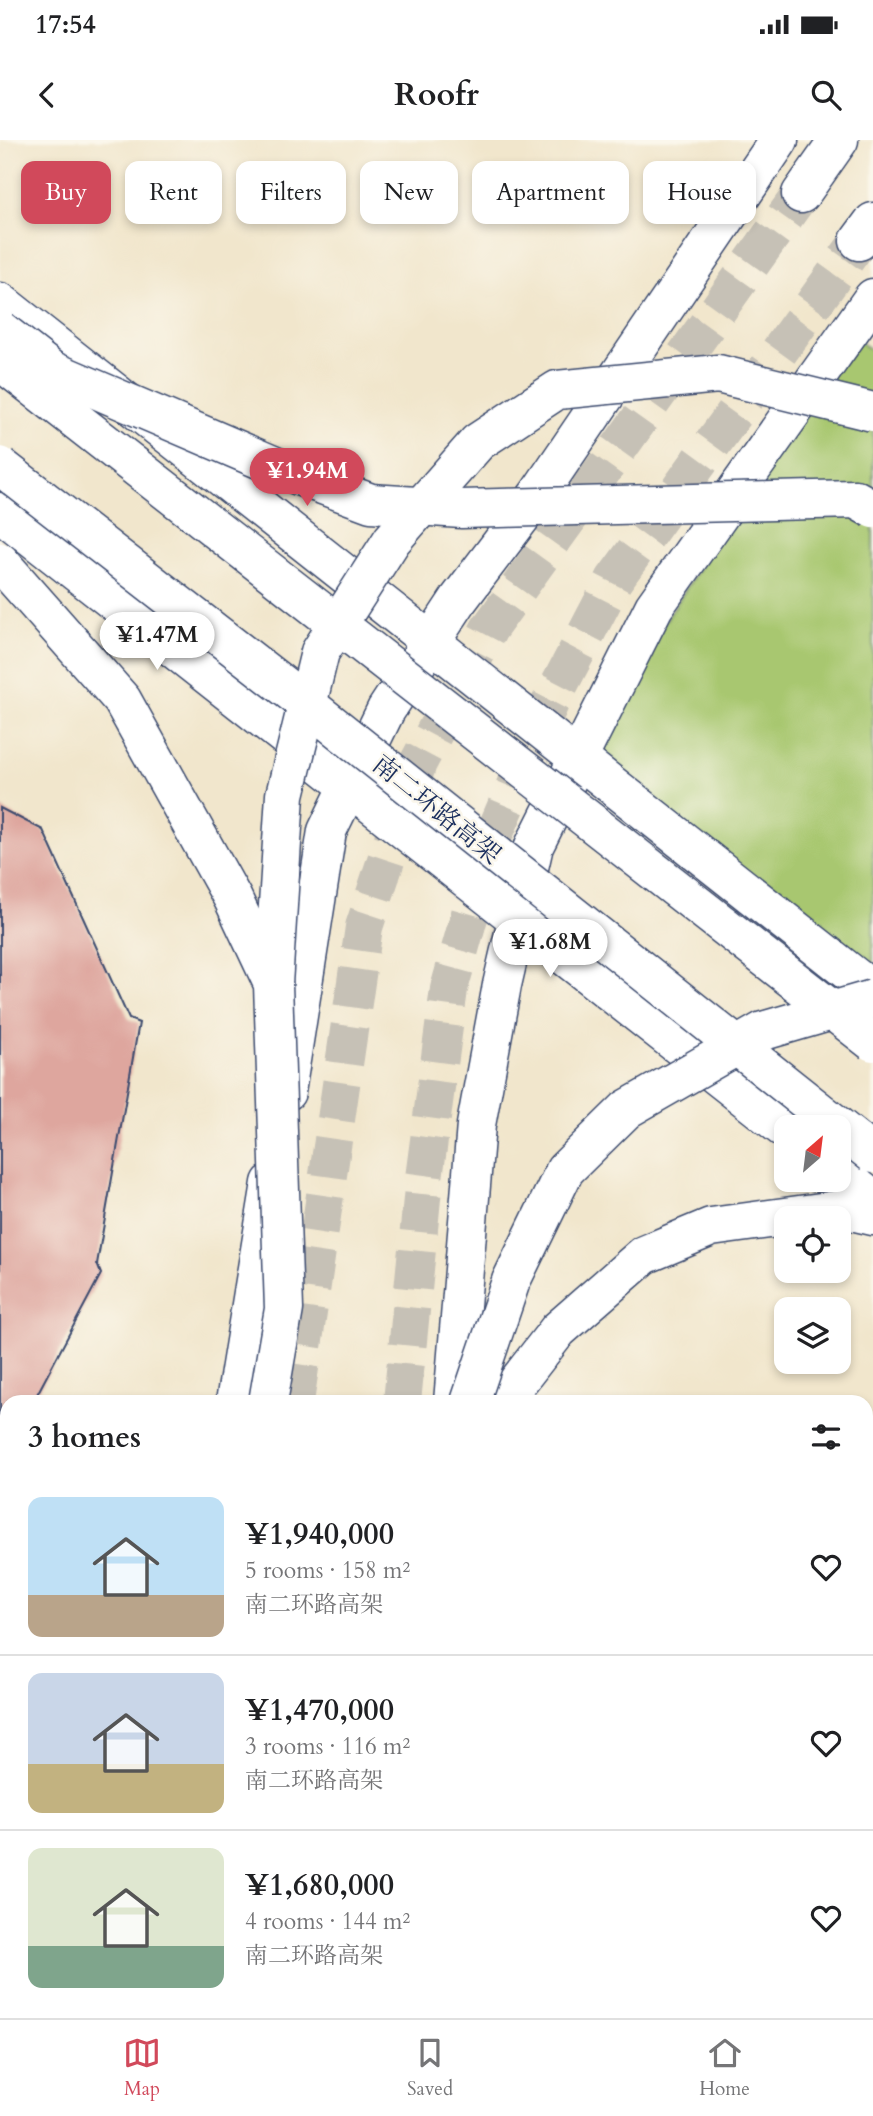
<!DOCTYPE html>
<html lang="en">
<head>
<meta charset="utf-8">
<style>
  body { margin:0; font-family:Cardo,"Noto Serif SC",serif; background:#f2f2f2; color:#202124; height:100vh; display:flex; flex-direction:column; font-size:26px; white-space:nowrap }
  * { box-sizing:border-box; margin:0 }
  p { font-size:23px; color:#757577 }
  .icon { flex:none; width:38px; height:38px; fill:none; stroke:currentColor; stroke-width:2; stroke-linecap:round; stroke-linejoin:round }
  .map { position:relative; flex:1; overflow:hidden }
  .drawer { position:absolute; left:0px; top:1255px; width:873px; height:625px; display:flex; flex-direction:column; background:#fff; border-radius:21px 21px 0 0; box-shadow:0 4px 10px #0003 }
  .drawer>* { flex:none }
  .top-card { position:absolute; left:21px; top:21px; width:831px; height:63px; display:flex; gap:14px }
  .needle { width:46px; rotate:28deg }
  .buttons { position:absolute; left:774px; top:975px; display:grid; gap:14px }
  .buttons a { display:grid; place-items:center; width:77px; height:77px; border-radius:14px; background:#fff; box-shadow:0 4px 10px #0003; font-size:35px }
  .price { position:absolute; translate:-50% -60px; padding:0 16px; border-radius:24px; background:#fff; color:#222; font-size:23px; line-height:46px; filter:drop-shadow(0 2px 4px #0008) }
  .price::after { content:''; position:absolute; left:50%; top:42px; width:21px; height:16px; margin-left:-10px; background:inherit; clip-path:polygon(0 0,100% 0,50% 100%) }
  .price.on { background:#d1495b; color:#fff }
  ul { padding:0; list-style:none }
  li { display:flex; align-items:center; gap:21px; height:175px; padding:0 28px }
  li+li { border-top:2px solid #e0e0e0 }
  li span { display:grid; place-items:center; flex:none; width:196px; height:140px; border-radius:14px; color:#555 }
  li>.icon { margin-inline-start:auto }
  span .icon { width:84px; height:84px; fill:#fffc; stroke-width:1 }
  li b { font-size:30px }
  h2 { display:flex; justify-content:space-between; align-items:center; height:84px; padding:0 28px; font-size:30px }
  .chip { padding:0 24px; border-radius:14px; background:#fff; box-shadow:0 4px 10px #0003; font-size:24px; line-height:63px }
  .chip.on { background:#d1495b; color:#fff }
  .status { display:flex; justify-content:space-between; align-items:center; height:49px; padding:0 35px; background:#fff; direction:ltr }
  .status svg { height:19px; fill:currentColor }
  header { display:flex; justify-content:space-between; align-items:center; height:91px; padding:0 28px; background:#fff; font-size:32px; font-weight:700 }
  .dock { display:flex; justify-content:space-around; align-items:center; height:98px; border-top:2px solid #e0e0e0; background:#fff; font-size:19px; color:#757577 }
  .dock a { display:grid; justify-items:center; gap:4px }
  .dock .on { color:#d1495b }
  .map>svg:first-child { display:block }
  .green { fill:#a8c76f; stroke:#627b66; stroke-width:2 }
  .building { fill:#dea69e }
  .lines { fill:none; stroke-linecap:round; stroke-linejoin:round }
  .trunk-tunnel { stroke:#c6c1b6; stroke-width:38; stroke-dasharray:38 19; stroke-linecap:butt }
  .service-casing { stroke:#3b4a6e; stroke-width:20 }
  .tertiary-casing { stroke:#3b4a6e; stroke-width:41 }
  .secondary-casing { stroke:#3b4a6e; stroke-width:41 }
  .trunk-casing { stroke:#3b4a6e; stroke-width:41 }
  .service { stroke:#fff; stroke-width:18 }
  .tertiary { stroke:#fff; stroke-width:38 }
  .secondary { stroke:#fff; stroke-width:38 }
  .trunk { stroke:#fff; stroke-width:38 }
  .trunk-bridge-casing { stroke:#3b4a6e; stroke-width:41; stroke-linecap:butt }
  .trunk-bridge { stroke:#fff; stroke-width:38 }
  .labels { text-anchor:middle; stroke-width:5; stroke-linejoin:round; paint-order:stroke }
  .street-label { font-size:26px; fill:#1b2f5e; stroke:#fbf7ec }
</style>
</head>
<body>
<div class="status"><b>17:54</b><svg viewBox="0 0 49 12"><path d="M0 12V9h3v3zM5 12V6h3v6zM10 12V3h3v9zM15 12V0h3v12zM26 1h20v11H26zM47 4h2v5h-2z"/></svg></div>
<header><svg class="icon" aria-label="back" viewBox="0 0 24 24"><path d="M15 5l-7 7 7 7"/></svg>Roofr<svg class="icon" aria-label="search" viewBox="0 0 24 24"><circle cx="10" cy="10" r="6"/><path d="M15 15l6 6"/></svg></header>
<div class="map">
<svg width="873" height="1878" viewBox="0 0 873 1878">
  <rect width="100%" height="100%" fill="#fbf7ec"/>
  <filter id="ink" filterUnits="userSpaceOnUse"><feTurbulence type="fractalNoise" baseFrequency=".0143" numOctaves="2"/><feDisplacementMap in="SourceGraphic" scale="14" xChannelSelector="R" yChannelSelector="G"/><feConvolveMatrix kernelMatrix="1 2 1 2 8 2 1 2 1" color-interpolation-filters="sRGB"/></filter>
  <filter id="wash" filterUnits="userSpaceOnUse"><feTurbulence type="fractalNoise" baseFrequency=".00686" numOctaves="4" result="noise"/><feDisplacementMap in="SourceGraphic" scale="28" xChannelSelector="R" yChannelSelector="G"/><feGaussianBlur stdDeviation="1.57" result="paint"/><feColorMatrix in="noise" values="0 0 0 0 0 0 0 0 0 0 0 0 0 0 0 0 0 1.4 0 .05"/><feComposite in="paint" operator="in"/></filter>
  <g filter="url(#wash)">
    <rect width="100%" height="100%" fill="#f1e6cc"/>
    <polygon class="green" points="848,194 873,211 873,851 578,618"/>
    <g id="blocks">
      <polygon class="building" points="0,668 43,690 129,879 139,883 97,1124 101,1134 33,1262 7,1262 7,1311 0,1325"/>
    </g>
  </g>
  <g filter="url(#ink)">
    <use href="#blocks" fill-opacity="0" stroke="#3b4a6e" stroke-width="2"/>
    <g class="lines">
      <g class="trunk-tunnel">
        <polyline points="295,1262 364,787 418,623 489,489 801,54"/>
        <polyline points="402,1262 424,1038 449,849 488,709 550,563 614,440 859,101"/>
      </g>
      <defs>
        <g id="service">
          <polyline points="866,1619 873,1606"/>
          <polyline points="729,1878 732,1872"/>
        </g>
        <polyline id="tertiary" points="0,1542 7,1546"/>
        <g id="secondary">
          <polyline points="0,162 873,851"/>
          <polyline points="0,372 786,990"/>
          <polyline points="838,1032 873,1060"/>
        </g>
        <g id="trunk">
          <polyline points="801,54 839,0"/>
          <polyline points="859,101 873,82"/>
          <polyline points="286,952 327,691 386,570 459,459 537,356 779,0"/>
          <polyline points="235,1262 271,1043"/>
          <polyline points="453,1262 476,985 502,845 534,706 654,467 873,158"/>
          <polyline points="502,1262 558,1190 644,1115 711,1087 843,1069 873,1076"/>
          <polyline points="155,1878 156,1872"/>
          <polyline points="184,1878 186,1872"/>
          <polyline points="285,1878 287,1872"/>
          <polyline points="329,1878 331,1872"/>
        </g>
      </defs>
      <use href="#service" class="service-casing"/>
      <use href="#tertiary" class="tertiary-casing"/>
      <use href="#secondary" class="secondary-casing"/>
      <use href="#trunk" class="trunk-casing"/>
      <use href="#service" class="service"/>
      <use href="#tertiary" class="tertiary"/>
      <use href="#secondary" class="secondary"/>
      <use href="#trunk" class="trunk"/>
      <defs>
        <g id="trunk-bridge">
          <polyline points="0,190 51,230 301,337 371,363 462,369 855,359 873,369"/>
          <polyline points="0,221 873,902"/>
          <polyline points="0,326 294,554 873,1014"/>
          <polyline points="0,422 122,560 233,759 273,844 284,1169 268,1262"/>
          <polyline points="273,844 285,655 320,512 392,400 478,302 557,250 718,234 873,272"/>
          <polyline points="470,1262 511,1141 565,1030 627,969 763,891 873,859"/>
        </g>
      </defs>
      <use href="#trunk-bridge" class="trunk-bridge-casing"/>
      <use href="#trunk-bridge" class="trunk-bridge"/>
    </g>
  </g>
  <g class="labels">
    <g class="street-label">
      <text transform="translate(437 669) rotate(39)" y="9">南二环路高架</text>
    </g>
  </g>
</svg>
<div class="buttons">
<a><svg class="needle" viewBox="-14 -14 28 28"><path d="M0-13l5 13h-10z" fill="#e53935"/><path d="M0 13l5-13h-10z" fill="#757577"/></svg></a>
<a><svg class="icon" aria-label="locate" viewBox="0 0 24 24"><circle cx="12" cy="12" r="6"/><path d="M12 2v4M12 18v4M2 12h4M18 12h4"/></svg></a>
<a><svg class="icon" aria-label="layers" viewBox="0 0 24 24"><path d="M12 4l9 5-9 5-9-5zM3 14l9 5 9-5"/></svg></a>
</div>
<b class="price on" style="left:307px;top:368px">¥1.94M</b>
<b class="price" style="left:157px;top:532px">¥1.47M</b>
<b class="price" style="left:550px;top:839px">¥1.68M</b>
<div class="top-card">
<a class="chip on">Buy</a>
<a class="chip">Rent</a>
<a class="chip">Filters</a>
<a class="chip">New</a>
<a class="chip">Apartment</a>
<a class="chip">House</a>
</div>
<section class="drawer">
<h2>3 homes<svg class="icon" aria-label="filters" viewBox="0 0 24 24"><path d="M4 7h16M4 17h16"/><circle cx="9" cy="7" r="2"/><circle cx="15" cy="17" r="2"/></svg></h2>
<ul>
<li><span style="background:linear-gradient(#bfe0f5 70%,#b9a48a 0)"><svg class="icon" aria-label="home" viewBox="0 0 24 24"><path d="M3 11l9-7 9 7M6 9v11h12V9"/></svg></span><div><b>¥1,940,000</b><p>5 rooms · 158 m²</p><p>南二环路高架</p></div><svg class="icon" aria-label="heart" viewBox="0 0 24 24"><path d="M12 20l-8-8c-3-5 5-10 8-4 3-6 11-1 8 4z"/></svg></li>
<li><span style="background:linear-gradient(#c9d6e8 65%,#c2b280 0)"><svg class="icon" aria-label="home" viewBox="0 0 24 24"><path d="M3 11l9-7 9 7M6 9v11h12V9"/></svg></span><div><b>¥1,470,000</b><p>3 rooms · 116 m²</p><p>南二环路高架</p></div><svg class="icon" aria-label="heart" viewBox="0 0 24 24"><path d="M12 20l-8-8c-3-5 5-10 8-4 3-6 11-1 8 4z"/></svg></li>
<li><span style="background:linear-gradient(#dfe7d0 70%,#7fa58c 0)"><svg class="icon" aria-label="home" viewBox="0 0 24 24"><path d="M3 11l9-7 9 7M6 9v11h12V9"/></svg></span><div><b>¥1,680,000</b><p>4 rooms · 144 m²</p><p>南二环路高架</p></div><svg class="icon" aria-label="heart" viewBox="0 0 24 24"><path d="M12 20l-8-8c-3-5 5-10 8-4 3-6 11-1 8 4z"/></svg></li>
</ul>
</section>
</div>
<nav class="dock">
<a class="on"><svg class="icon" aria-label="map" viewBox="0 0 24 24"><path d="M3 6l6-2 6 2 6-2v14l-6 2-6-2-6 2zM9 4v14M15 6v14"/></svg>Map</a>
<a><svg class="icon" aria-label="saved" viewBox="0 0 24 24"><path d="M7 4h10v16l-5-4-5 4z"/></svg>Saved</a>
<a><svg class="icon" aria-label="home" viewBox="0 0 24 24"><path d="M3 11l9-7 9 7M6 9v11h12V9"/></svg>Home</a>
</nav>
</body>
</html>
